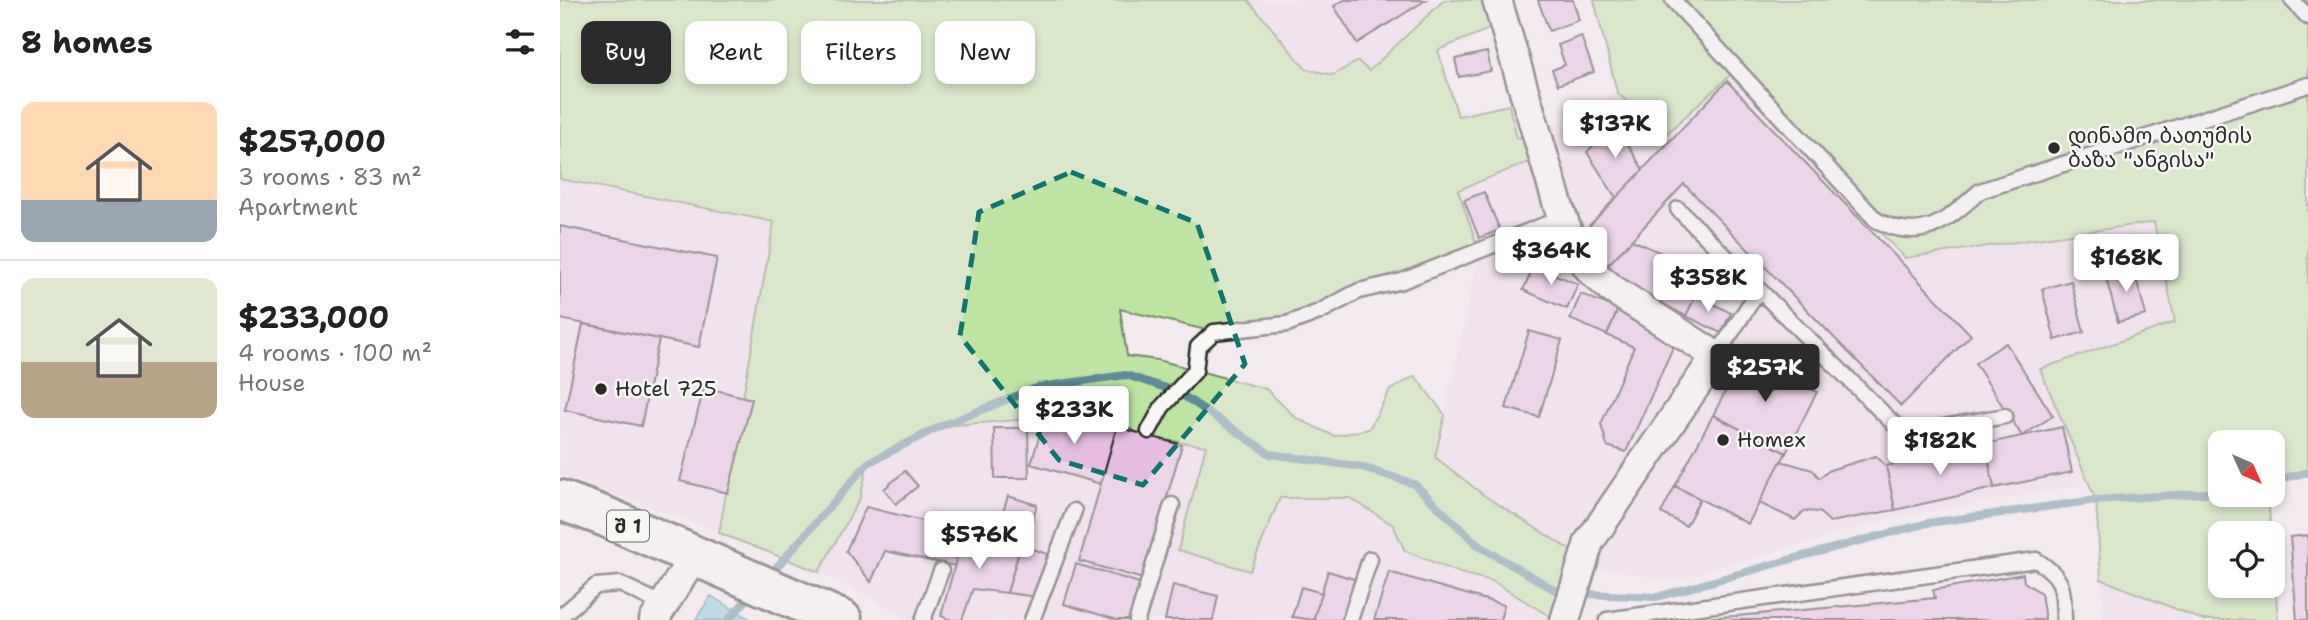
<!DOCTYPE html>
<html lang="en">
<head>
<meta charset="utf-8">
<style>
  body { margin:0; font-family:"Shantell Sans","Noto Sans Georgian",sans-serif; background:#f2f2f2; color:#222; height:100vh; display:flex; flex-direction:column; font-size:26px; white-space:nowrap }
  * { box-sizing:border-box; margin:0 }
  p { font-size:23px; color:#767676 }
  .icon { flex:none; width:38px; height:38px; fill:none; stroke:currentColor; stroke-width:2; stroke-linecap:round; stroke-linejoin:round }
  .map { position:relative; flex:1; overflow:hidden }
  .details { display:flex; flex-direction:column; background:#fff; width:560px }
  .details>* { flex:none }
  .guide { position:absolute; left:21px; top:21px; width:665px; height:63px; display:flex; gap:14px }
  .needle { width:46px; rotate:135deg }
  .controls { position:absolute; left:1648px; top:430px; display:grid; gap:14px }
  .controls a { display:grid; place-items:center; width:77px; height:77px; border-radius:14px; background:#fff; box-shadow:0 4px 10px #0003; font-size:35px }
  .price { position:absolute; translate:-50% -60px; padding:0 16px; border-radius:7px; background:#fff; color:#222; font-size:23px; line-height:46px; filter:drop-shadow(0 2px 4px #0008) }
  .price::after { content:''; position:absolute; left:50%; top:42px; width:21px; height:16px; margin-left:-10px; background:inherit; clip-path:polygon(0 0,100% 0,50% 100%) }
  .price.on { background:#2b2b2b; color:#fff }
  ul { padding:0; list-style:none }
  li { display:flex; align-items:center; gap:21px; height:175px; padding:0 21px }
  li+li { border-top:2px solid #e0e0e0 }
  li span { display:grid; place-items:center; flex:none; width:196px; height:140px; border-radius:14px; color:#555 }
  li>.icon { margin-inline-start:auto }
  span .icon { width:84px; height:84px; fill:#fffc; stroke-width:1 }
  li b { font-size:30px }
  h2 { display:flex; justify-content:space-between; align-items:center; height:84px; padding:0 21px; font-size:30px }
  .tag { padding:0 24px; border-radius:14px; background:#fff; box-shadow:0 4px 10px #0003; font-size:24px; line-height:63px }
  .tag.on { background:#2b2b2b; color:#fff }
  main { display:flex; flex:1; min-height:0 }
  .map>svg:first-child { display:block }
  .built { fill:#efdceb }
  .green { fill:#bde5a1; stroke:#748866; stroke-width:2 }
  .water { fill:#7fcbde; stroke:#5d8b96; stroke-width:2 }
  .lines { fill:none; stroke-linecap:round; stroke-linejoin:round }
  .stream { stroke:#5d8b96; stroke-width:8 }
  .building { fill:#e6bce2; stroke:#2b2b2b; stroke-width:2 }
  .lane-casing { stroke:#2b2b2b; stroke-width:19 }
  .street-casing { stroke:#2b2b2b; stroke-width:33 }
  .highway-casing { stroke:#2b2b2b; stroke-width:44 }
  .lane { stroke:#f6f6f2; stroke-width:14 }
  .street { stroke:#f6f6f2; stroke-width:28 }
  .highway { stroke:#f6f6f2; stroke-width:38 }
  .marked { fill:none; stroke:#0f766e; stroke-width:5; stroke-dasharray:14 9; stroke-linejoin:round }
  .poi-dot { fill:#2b2b2b; stroke:#f6f6f2; stroke-width:2.5 }
  .labels { text-anchor:middle; stroke-width:5; stroke-linejoin:round; paint-order:stroke }
  .shield { fill:#f6f6f2; stroke:#686867; stroke-width:2 }
  .shield-label { font-size:19px; font-weight:bold; fill:#2b2b2b }
  .poi-label { font-size:21px; fill:#2b2b2b; stroke:#f6f6f2; text-anchor:start }
</style>
</head>
<body>
<main>
<section class="details">
<h2>8 homes<svg class="icon" aria-label="filters" viewBox="0 0 24 24"><path d="M4 7h16M4 17h16"/><circle cx="9" cy="7" r="2"/><circle cx="15" cy="17" r="2"/></svg></h2>
<ul>
<li><span style="background:linear-gradient(#ffd9b3 70%,#9aa5b1 0)"><svg class="icon" aria-label="home" viewBox="0 0 24 24"><path d="M3 11l9-7 9 7M6 9v11h12V9"/></svg></span><div><b>$257,000</b><p>3 rooms · 83 m²</p><p>Apartment</p></div></li>
<li><span style="background:linear-gradient(#dfe7d0 60%,#b9a48a 0)"><svg class="icon" aria-label="home" viewBox="0 0 24 24"><path d="M3 11l9-7 9 7M6 9v11h12V9"/></svg></span><div><b>$233,000</b><p>4 rooms · 100 m²</p><p>House</p></div></li>
</ul>
</section>
<div class="map">
<svg width="1748" height="620" viewBox="0 0 1748 620">
  <rect width="100%" height="100%" fill="#f3eaef"/>
  <filter id="ink" filterUnits="userSpaceOnUse"><feTurbulence type="fractalNoise" baseFrequency=".0143" numOctaves="2"/><feDisplacementMap in="SourceGraphic" scale="14" xChannelSelector="R" yChannelSelector="G"/><feConvolveMatrix kernelMatrix="1 2 1 2 8 2 1 2 1" color-interpolation-filters="sRGB"/></filter>
  <g filter="url(#ink)">
    <g class="built">
      <polygon points="688,0 884,0 809,72 798,61 773,75 746,69"/>
      <polygon points="1170,75 1346,258 1594,222 1615,322 1480,369 1529,484 1329,519 1113,581 1035,567 925,496 875,457 919,251 898,190 983,157 976,133 1057,92 1103,137"/>
      <polygon points="0,179 214,221 158,532 0,474"/>
      <polygon points="543,413 585,437 646,446 618,549 720,498 790,498 833,525 845,551 900,573 932,581 996,620 352,620 259,572 300,498 308,463 381,426"/>
      <polygon points="1541,579 1643,620 1544,620"/>
    </g>
    <g class="green">
      <polygon points="0,0 688,0 746,69 773,75 798,61 809,71 884,0 937,0 944,23 878,50 898,116 949,105 957,138 976,133 984,156 898,190 919,251 759,312 654,332 560,309 567,356 598,360 706,389 736,418 774,436 809,429 830,390 855,376 885,415 875,457 925,496 1015,553 996,620 932,581 900,573 845,551 833,525 790,498 720,498 690,571 618,550 646,446 585,437 543,413 381,426 308,463 300,498 259,572 159,533 214,222 0,179"/>
      <polygon points="1034,0 1748,0 1748,472 1713,481 1713,443 1661,443 1661,495 1708,495 1711,534 1661,534 1661,586 1713,586 1713,557 1718,620 1643,620 1541,579 1536,500 1480,369 1615,322 1594,222 1345,258 1170,75 1103,137 1057,92"/>
    </g>
    <polygon class="water" points="151,596 192,620 135,620"/>
    <g class="lines">
      <g class="stream">
        <polyline points="1713,481 1748,472"/>
        <polyline points="208,577 308,463 381,426 479,387 566,375 618,392 710,454 802,467 854,484 919,546 1000,593 1097,597 1228,560 1368,523 1536,500 1661,492"/>
        <polyline points="168,620 192,594"/>
      </g>
    </g>
    <g class="building">
      <polygon points="784,0 866,0 797,43 774,6"/>
      <polygon points="978,0 1013,0 1019,20 989,31"/>
      <polygon points="1021,36 1034,72 998,85 992,70 1005,65 998,45"/>
      <polygon points="927,52 931,71 899,77 895,59"/>
      <polygon points="1167,81 1411,335 1341,406 1124,184 1048,265 1029,226"/>
      <polygon points="1055,122 1083,170 1056,198 1027,152"/>
      <polygon points="924,192 940,230 919,238 904,200"/>
      <polygon points="0,226 157,258 139,347 0,319"/>
      <polygon points="1072,240 1147,273 1126,316 1059,281 1048,265"/>
      <polygon points="974,266 1018,284 1007,309 963,290"/>
      <polygon points="1573,267 1586,315 1558,322 1545,274"/>
      <polygon points="1511,281 1524,332 1495,340 1482,289"/>
      <polygon points="1021,294 1058,309 1047,335 1010,319"/>
      <polygon points="1136,295 1171,313 1161,333 1126,316"/>
      <polygon points="1058,309 1106,327 1114,345 1066,452 1047,446 1041,424 1074,347 1047,335"/>
      <polygon points="23,324 99,339 81,426 5,410"/>
      <polygon points="969,331 1002,340 979,417 946,408"/>
      <polygon points="1446,343 1493,416 1462,436 1415,363"/>
      <polygon points="1185,354 1257,392 1226,453 1153,415"/>
      <polygon points="144,387 192,399 168,493 120,481"/>
      <polygon points="488,407 557,427 541,484 471,464"/>
      <polygon points="1153,415 1226,453 1188,524 1115,486"/>
      <polygon points="557,427 622,445 583,579 519,561"/>
      <polygon points="1502,427 1512,472 1434,488 1425,444"/>
      <polygon points="434,428 468,428 469,478 435,478"/>
      <polygon points="1425,444 1434,488 1335,510 1326,466"/>
      <polygon points="1316,456 1326,466 1335,510 1270,522 1259,512 1244,511 1235,520 1199,503 1221,461 1253,470 1259,478 1270,470"/>
      <polygon points="345,471 358,486 336,504 324,489"/>
      <polygon points="1115,486 1140,499 1126,526 1101,513"/>
      <polygon points="448,496 477,505 468,534 439,525"/>
      <polygon points="306,507 404,531 395,566 325,551 311,582 286,551"/>
      <polygon points="404,531 461,545 447,593 413,589 402,620 391,620 381,616"/>
      <polygon points="1748,535 1748,620 1737,620 1730,537"/>
      <polygon points="461,545 487,554 477,597 447,593"/>
      <polygon points="516,564 583,584 572,620 557,620 504,604"/>
      <polygon points="768,571 797,580 785,620 753,620"/>
      <polygon points="829,572 944,605 940,620 814,620"/>
      <polygon points="1463,574 1464,582 1481,593 1485,620 1095,620 1176,616 1375,598 1373,590"/>
      <polygon points="613,585 658,596 653,620 605,620"/>
      <polygon points="741,587 762,593 753,620 732,617"/>
    </g>
    <g class="lines">
      <defs>
        <g id="lane">
          <path d="M1113,0l203,220c46,24 69,2 104,-29l328,-106"/>
          <polyline points="1732,0 1748,17"/>
          <polyline points="1118,209 1344,434 1445,416"/>
          <polyline points="1156,356 1199,290"/>
          <polyline points="589,431 602,407 635,371 638,347 654,332 727,324 759,312 799,291 842,281 1002,218"/>
          <polyline points="0,617 36,586 60,584 104,605"/>
          <polyline points="363,620 381,571"/>
          <polyline points="472,620 514,511"/>
          <polyline points="577,620 612,505"/>
          <polyline points="790,620 810,559"/>
          <path d="M1047,620l429,-60c29,18 27,28 28,60"/>
        </g>
        <g id="street">
          <polyline points="937,0 998,205 1014,249 1032,272 1052,289 1156,356 1029,542 1005,620"/>
          <polyline points="94,620 135,555"/>
        </g>
        <polyline id="highway" points="0,500 46,517 282,620"/>
      </defs>
      <use href="#lane" class="lane-casing"/>
      <use href="#street" class="street-casing"/>
      <use href="#highway" class="highway-casing"/>
      <use href="#lane" class="lane"/>
      <use href="#street" class="street"/>
      <use href="#highway" class="highway"/>
    </g>
  </g>
  <path d="M0 0H1748V620H0ZM511,172l126,51 48,141 -102,121 -84,-25 -99,-124 19,-124z" fill="#f3eaef" fill-opacity=".55" fill-rule="evenodd"/>
  <path class="marked" d="M511,172l126,51 48,141 -102,121 -84,-25 -99,-124 19,-124z"/>
  <g class="poi-dot">
    <circle cx="1494" cy="148" r="7"/>
    <circle cx="41" cy="389" r="7"/>
    <circle cx="1163" cy="440" r="7"/>
  </g>
  <g class="labels">
    <rect class="shield" x="47" y="510.5" width="42" height="31" rx="5"/>
    <g class="shield-label">
      <text x="68" y="533">შ 1</text>
    </g>
    <g class="poi-label">
      <text x="1508" y="143">დინამო ბათუმის<tspan x="1508" dy="24">ბაზა "ანგისა"</tspan></text>
      <text x="55" y="396">Hotel 725</text>
      <text x="1177" y="447">Homex</text>
    </g>
  </g>
</svg>
<div class="controls">
<a><svg class="needle" viewBox="-14 -14 28 28"><path d="M0-13l5 13h-10z" fill="#e53935"/><path d="M0 13l5-13h-10z" fill="#767676"/></svg></a>
<a><svg class="icon" aria-label="locate" viewBox="0 0 24 24"><circle cx="12" cy="12" r="6"/><path d="M12 2v4M12 18v4M2 12h4M18 12h4"/></svg></a>
</div>
<b class="price" style="left:1055px;top:160px">$137K</b>
<b class="price" style="left:991px;top:287px">$364K</b>
<b class="price" style="left:1566px;top:294px">$168K</b>
<b class="price" style="left:1148px;top:314px">$358K</b>
<b class="price on" style="left:1205px;top:404px">$257K</b>
<b class="price" style="left:514px;top:446px">$233K</b>
<b class="price" style="left:1380px;top:477px">$182K</b>
<b class="price" style="left:419px;top:571px">$576K</b>
<div class="guide">
<a class="tag on">Buy</a>
<a class="tag">Rent</a>
<a class="tag">Filters</a>
<a class="tag">New</a>
</div>
</div>
</main>
</body>
</html>
